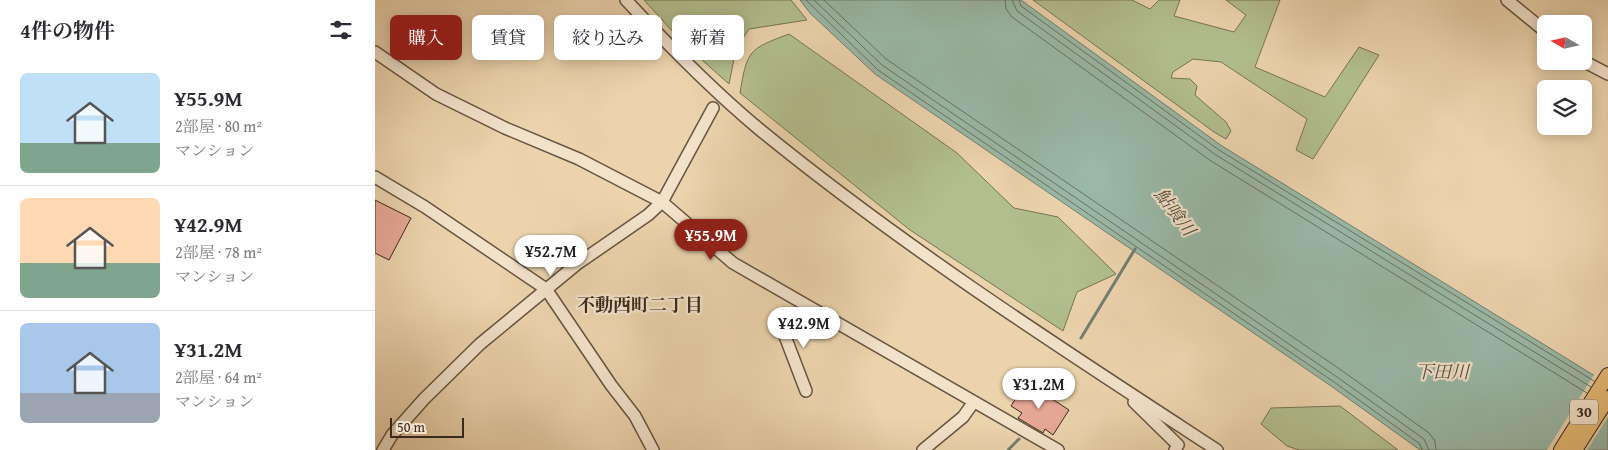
<!DOCTYPE html>
<html lang="ja">
<head>
<meta charset="utf-8">
<style>
  body { margin:0; font-family:"Gentium Book Plus","Noto Serif JP",serif; background:#f7f7f7; color:#2b2b33; height:100vh; display:flex; flex-direction:column; font-size:19px; white-space:nowrap }
  * { box-sizing:border-box; margin:0 }
  p { font-size:16px; color:#7c7c81 }
  .icon { flex:none; width:28px; height:28px; fill:none; stroke:currentColor; stroke-width:2; stroke-linecap:round; stroke-linejoin:round }
  .map { position:relative; flex:1; overflow:hidden }
  .side { display:flex; flex-direction:column; background:#fff; width:375px }
  .side>* { flex:none }
  .hud { position:absolute; left:15px; top:15px; width:475px; height:45px; display:flex; gap:10px }
  .needle { width:32px; rotate:279deg }
  .fabs { position:absolute; left:1162px; top:15px; display:grid; gap:10px }
  .fabs a { display:grid; place-items:center; width:55px; height:55px; border-radius:8px; background:#fff; box-shadow:0 2px 12px #0003; font-size:25px }
  .scale { position:absolute; left:15px; bottom:12px; width:74px; box-sizing:border-box; padding-left:5px; border:2px solid #3a2a1b; border-top:0; font-size:14px; line-height:18px; white-space:nowrap; color:#3a2a1b; -webkit-text-stroke:4px #f2e2ca; paint-order:stroke }
  .price { position:absolute; translate:-50% -42px; padding:0 11px; border-radius:18px; background:#fff; color:#222; font-size:16px; line-height:32px; filter:drop-shadow(0 1px 2px #0008) }
  .price::after { content:''; position:absolute; left:50%; top:30px; width:15px; height:11px; margin-left:-8px; background:inherit; clip-path:polygon(0 0,100% 0,50% 100%) }
  .price.active { background:#8f2418; color:#fff }
  ul { padding:0; list-style:none }
  li { display:flex; align-items:center; gap:15px; height:125px; padding:0 20px }
  li+li { border-top:1px solid #e1e1e2 }
  li span { display:grid; place-items:center; flex:none; width:140px; height:100px; border-radius:8px; color:#555 }
  li>.icon { margin-inline-start:auto }
  span .icon { width:60px; height:60px; fill:#fffc; stroke-width:1 }
  li b { font-size:21px }
  h2 { display:flex; justify-content:space-between; align-items:center; height:60px; padding:0 20px; font-size:21px }
  .tag { padding:0 18px; border-radius:8px; background:#fff; box-shadow:0 2px 12px #0003; font-size:18px; line-height:45px }
  .tag.active { background:#8f2418; color:#fff }
  main { display:flex; flex:1; min-height:0 }
  .map>svg:first-child { display:block }
  .green { fill:#b2be8e; stroke:#767454 }
  .water { fill:#99b8a6; stroke:#737f6e }
  .pier { fill:#ebd3ad }
  .lines { fill:none; stroke-linecap:round; stroke-linejoin:round }
  .shore { stroke:#6a7160; stroke-width:1 }
  .stream { stroke:#737f6e; stroke-width:3 }
  .building { fill:#e6a896; stroke:#3a2a1b }
  .minor-casing { stroke:#665440; stroke-width:14 }
  .major-casing { stroke:#3a2a1b; stroke-width:16 }
  .minor { stroke:#f2e2ca; stroke-width:11 }
  .major { stroke:#e6ba76; stroke-width:14 }
  .labels { text-anchor:middle; stroke-width:4.5; stroke-linejoin:round; paint-order:stroke }
  .shield { fill:#f2e2ca; stroke:#716150; stroke-width:1 }
  .shield-label { font-size:15px; font-weight:bold; fill:#3a2a1b }
  .water-label { font-size:18px; font-style:italic; fill:#524e3e; stroke:#f2e2ca }
  .neighbourhood-label { font-size:18px; font-weight:bold; fill:#3a2a1b; stroke:#f2e2ca }
</style>
</head>
<body>
<main>
<section class="side">
<h2>4件の物件<svg class="icon" aria-label="filters" viewBox="0 0 24 24"><path d="M4 7h16M4 17h16"/><circle cx="9" cy="7" r="2"/><circle cx="15" cy="17" r="2"/></svg></h2>
<ul>
<li><span style="background:linear-gradient(#bfe0f5 70%,#7fa58c 0)"><svg class="icon" aria-label="home" viewBox="0 0 24 24"><path d="M3 11l9-7 9 7M6 9v11h12V9"/></svg></span><div><b>¥55.9M</b><p>2部屋 · 80 m²</p><p>マンション</p></div></li>
<li><span style="background:linear-gradient(#ffd9b3 65%,#7fa58c 0)"><svg class="icon" aria-label="home" viewBox="0 0 24 24"><path d="M3 11l9-7 9 7M6 9v11h12V9"/></svg></span><div><b>¥42.9M</b><p>2部屋 · 78 m²</p><p>マンション</p></div></li>
<li><span style="background:linear-gradient(#a9c7e8 70%,#9aa5b1 0)"><svg class="icon" aria-label="home" viewBox="0 0 24 24"><path d="M3 11l9-7 9 7M6 9v11h12V9"/></svg></span><div><b>¥31.2M</b><p>2部屋 · 64 m²</p><p>マンション</p></div></li>
</ul>
</section>
<div class="map">
<svg width="1233" height="450" viewBox="0 0 1233 450">
  <rect width="100%" height="100%" fill="#ebd3ad"/>
  <filter id="stains"><feTurbulence type="fractalNoise" baseFrequency=".004" numOctaves="4"/><feColorMatrix values="0 0 0 0 .2 0 0 0 0 .09 0 0 0 0 .02 0 0 0 .5 -.17"/></filter>
  <radialGradient id="worn" r=".72"><stop offset=".6" stop-color="#630" stop-opacity="0"/><stop offset="1" stop-color="#630" stop-opacity=".3"/></radialGradient>
  <g class="green">
    <polygon points="269,0 416,0 432,20 374,29 361,49 354,84 308,43"/>
    <polygon points="658,0 757,0 775,9 784,0 805,0 799,16 859,32 871,15 851,0 905,0 880,67 950,97 984,47 1004,55 938,159 921,150 932,119 846,62 818,59 798,72 796,78 815,79 822,86 820,95 851,122 856,131 851,139 839,132"/>
    <path d="M414,34l168,119 57,55 44,9 58,57 -39,18 -14,39 -153,-101 -170,-137c7,-43 9,-44 49,-59z"/>
    <polygon points="965,406 1023,450 924,450 912,446 886,424 896,408"/>
  </g>
  <polygon class="water" points="425,0 646,0 847,146 1233,384 1233,450 1045,450 956,386 500,74 435,13"/>
  <polygon class="pier" points="1220,373 1233,381 1233,417 1212,450 1172,450"/>
  <g class="lines">
    <g class="shore">
      <polyline points="431,0 503,70 959,382 1045,444 1047,450"/>
      <polyline points="439,0 507,65 962,377 1049,439 1054,450"/>
      <polyline points="449,0 511,59 966,370 1054,433 1060,441 1061,450"/>
      <polyline points="630,0 631,9 637,17 836,161 1212,393"/>
      <polyline points="637,0 642,11 841,155 1216,387"/>
      <polyline points="644,0 646,6 844,150 1219,381"/>
    </g>
    <g class="stream">
      <polyline points="706,338 760,249"/>
      <polyline points="633,450 644,439"/>
    </g>
  </g>
  <g class="building">
    <polygon points="0,200 36,218 14,260 0,253"/>
    <polygon points="651,382 694,410 678,435 670,429 668,433 643,418 647,413 636,406"/>
  </g>
  <g class="lines">
    <defs>
      <g id="minor">
        <path d="M251,0c42,45 85,89 133,129 143,117 303,220 458,321"/>
        <polyline points="1132,0 1171,32"/>
        <polyline points="0,52 61,94 130,128 204,159 287,202 358,263 683,450"/>
        <polyline points="1208,61 1233,74"/>
        <polyline points="0,177 50,207 171,289 236,385 260,416 278,450"/>
        <polyline points="431,391 408,331 440,311"/>
        <polyline points="759,402 803,445 800,450"/>
        <polyline points="8,450 17,435 49,399 105,344 202,264 273,215 287,202 338,108"/>
        <polyline points="548,450 588,417 598,403"/>
      </g>
      <g id="major">
        <polyline points="1186,450 1233,375"/>
        <polyline points="1200,450 1233,398"/>
      </g>
    </defs>
    <use href="#minor" class="minor-casing"/>
    <use href="#major" class="major-casing"/>
    <use href="#minor" class="minor"/>
    <use href="#major" class="major"/>
  </g>
  <g class="labels">
    <rect class="shield" x="1195" y="399.5" width="28" height="25" rx="4"/>
    <g class="shield-label">
      <text x="1209" y="417">30</text>
    </g>
    <g class="water-label">
      <text transform="translate(800 212) rotate(53)" y="6">鮎喰川</text>
      <text x="1067" y="378">下田川</text>
    </g>
    <g class="neighbourhood-label">
      <text x="265" y="311">不動西町二丁目</text>
    </g>
  </g>
  <rect width="100%" height="100%" filter="url(#stains)"/>
  <rect width="100%" height="100%" fill="url(#worn)"/>
</svg>
<div class="fabs">
<a><svg class="needle" viewBox="-14 -14 28 28"><path d="M0-13l5 13h-10z" fill="#e53935"/><path d="M0 13l5-13h-10z" fill="#7c7c81"/></svg></a>
<a><svg class="icon" aria-label="layers" viewBox="0 0 24 24"><path d="M12 4l9 5-9 5-9-5zM3 14l9 5 9-5"/></svg></a>
</div>
<div class="scale">50 m</div>
<b class="price active" style="left:336px;top:261px">¥55.9M</b>
<b class="price" style="left:176px;top:277px">¥52.7M</b>
<b class="price" style="left:429px;top:349px">¥42.9M</b>
<b class="price" style="left:664px;top:410px">¥31.2M</b>
<div class="hud">
<a class="tag active">購入</a>
<a class="tag">賃貸</a>
<a class="tag">絞り込み</a>
<a class="tag">新着</a>
</div>
</div>
</main>
</body>
</html>
